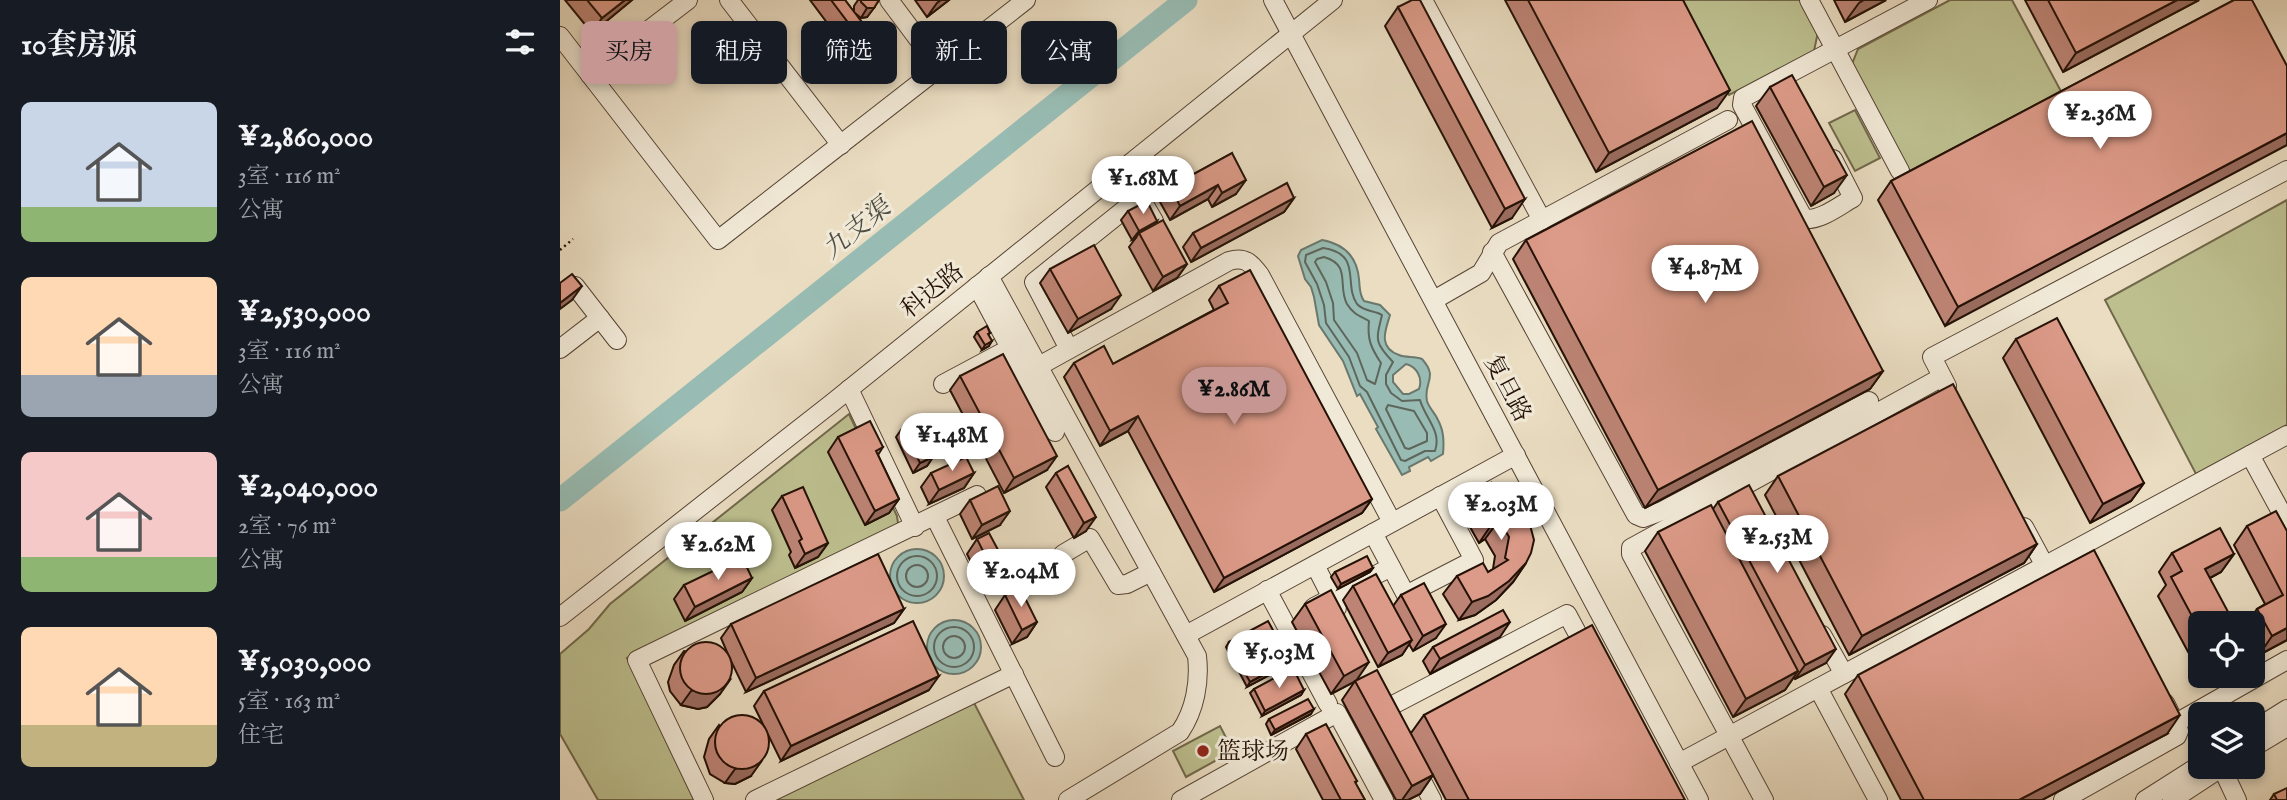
<!DOCTYPE html>
<html lang="zh">
<head>
<meta charset="utf-8">
<style>
  body { margin:0; font-family:"IM FELL English","Noto Serif SC",serif; background:#242831; color:#f1f3f6; height:100vh; display:flex; flex-direction:column; font-size:26px; white-space:nowrap }
  * { box-sizing:border-box; margin:0 }
  p { font-size:23px; color:#9ea1a6 }
  .icon { flex:none; width:38px; height:38px; fill:none; stroke:currentColor; stroke-width:2; stroke-linecap:round; stroke-linejoin:round }
  .map { position:relative; flex:1; overflow:hidden }
  .details { display:flex; flex-direction:column; background:#171b24; width:560px }
  .details>* { flex:none }
  .guide { position:absolute; left:21px; top:21px; width:665px; height:63px; display:flex; gap:14px }
  .buttons { position:absolute; left:1628px; top:611px; display:grid; gap:14px }
  .buttons a { display:grid; place-items:center; width:77px; height:77px; border-radius:10px; background:#171b24; box-shadow:0 4px 10px #0003; font-size:35px }
  .price { position:absolute; translate:-50% -60px; padding:0 16px; border-radius:24px; background:#fff; color:#222; font-size:23px; line-height:46px; filter:drop-shadow(0 2px 4px #0008) }
  .price::after { content:''; position:absolute; left:50%; top:42px; width:21px; height:16px; margin-left:-10px; background:inherit; clip-path:polygon(0 0,100% 0,50% 100%) }
  .price.on { background:#c59692; color:#111 }
  ul { padding:0; list-style:none }
  li { display:flex; align-items:center; gap:21px; height:175px; padding:0 21px }
  li span { display:grid; place-items:center; flex:none; width:196px; height:140px; border-radius:10px; color:#555 }
  li>.icon { margin-inline-start:auto }
  span .icon { width:84px; height:84px; fill:#fffc; stroke-width:1 }
  li b { font-size:30px }
  h2 { display:flex; justify-content:space-between; align-items:center; height:84px; padding:0 21px; font-size:30px }
  .tag { padding:0 24px; border-radius:10px; background:#171b24; box-shadow:0 4px 10px #0003; font-size:24px; line-height:63px }
  .tag.on { background:#c59692; color:#111 }
  main { display:flex; flex:1; min-height:0 }
  .map>svg:first-child { display:block }
  .green { fill:#bdbf8f; stroke:#70684a; stroke-width:2 }
  .water { fill:#98bcb3; stroke:#6a786e; stroke-width:2; fill-rule:evenodd }
  .lines { fill:none; stroke-linecap:round; stroke-linejoin:round }
  .shore { stroke:#5e665c; stroke-width:2 }
  .river { stroke:#98bcb3; stroke-width:23 }
  .minor-casing { stroke:#564435; stroke-width:20 }
  .path { stroke:#241106; stroke-width:2.5; stroke-dasharray:2 3.5; stroke-linecap:butt }
  .minor { stroke:#f1e9d7; stroke-width:18 }
  .wall { fill:#bd8475; stroke:#241106; stroke-width:2 }
  .shaded-wall { fill:#9a6c5f; stroke:#241106; stroke-width:2 }
  .building { fill:#dc9a88; stroke:#241106; stroke-width:2 }
  .poi-dot { fill:#8f2418; stroke:#f1e9d7; stroke-width:2.5 }
  .labels { text-anchor:middle; stroke-width:6; stroke-linejoin:round; paint-order:stroke }
  .street-label { font-size:24px; fill:#241106; stroke:#f1e9d7 }
  .poi-label { font-size:24px; fill:#241106; stroke:#f1e9d7; text-anchor:start }
  .water-label { font-size:26px; font-style:italic; fill:#4d4d43; stroke:#f1e9d7 }
</style>
</head>
<body>
<main>
<section class="details">
<h2>10套房源<svg class="icon" aria-label="filters" viewBox="0 0 24 24"><path d="M4 7h16M4 17h16"/><circle cx="9" cy="7" r="2"/><circle cx="15" cy="17" r="2"/></svg></h2>
<ul>
<li><span style="background:linear-gradient(#c9d6e8 75%,#8fb573 0)"><svg class="icon" aria-label="home" viewBox="0 0 24 24"><path d="M3 11l9-7 9 7M6 9v11h12V9"/></svg></span><div><b>¥2,860,000</b><p>3室 · 116 m²</p><p>公寓</p></div></li>
<li><span style="background:linear-gradient(#ffd9b3 70%,#9aa5b1 0)"><svg class="icon" aria-label="home" viewBox="0 0 24 24"><path d="M3 11l9-7 9 7M6 9v11h12V9"/></svg></span><div><b>¥2,530,000</b><p>3室 · 116 m²</p><p>公寓</p></div></li>
<li><span style="background:linear-gradient(#f6c9c9 75%,#8fb573 0)"><svg class="icon" aria-label="home" viewBox="0 0 24 24"><path d="M3 11l9-7 9 7M6 9v11h12V9"/></svg></span><div><b>¥2,040,000</b><p>2室 · 76 m²</p><p>公寓</p></div></li>
<li><span style="background:linear-gradient(#ffd9b3 70%,#c2b280 0)"><svg class="icon" aria-label="home" viewBox="0 0 24 24"><path d="M3 11l9-7 9 7M6 9v11h12V9"/></svg></span><div><b>¥5,030,000</b><p>5室 · 163 m²</p><p>住宅</p></div></li>
</ul>
</section>
<div class="map">
<svg width="1727" height="800" viewBox="0 0 1727 800">
  <rect width="100%" height="100%" fill="#eaddc2"/>
  <filter id="stains"><feTurbulence type="fractalNoise" baseFrequency=".00286" numOctaves="4"/><feColorMatrix values="0 0 0 0 .2 0 0 0 0 .09 0 0 0 0 .02 0 0 0 .5 -.17"/></filter>
  <radialGradient id="worn" r=".72"><stop offset=".6" stop-color="#630" stop-opacity="0"/><stop offset="1" stop-color="#630" stop-opacity=".3"/></radialGradient>
  <g class="green">
    <polygon points="1117,0 1240,0 1258,32 1254,51 1169,95"/>
    <polygon points="1390,0 1452,0 1503,95 1351,174 1292,64 1298,49"/>
    <polygon points="1295,110 1320,158 1295,171 1269,123"/>
    <polygon points="1727,200 1727,425 1636,474 1545,300"/>
    <polygon points="289,414 337,516 338,523 335,530 67,658 137,800 38,800 0,734 0,654 29,629 50,604"/>
    <polygon points="412,699 464,800 207,800"/>
    <polygon points="660,726 673,751 626,777 613,751"/>
  </g>
  <g class="water">
    <path d="M762,240c22,4 35,17 37,39 1,9 0,15 5,22l16,4 10,10c-4,14 -13,32 9,40 7,3 15,1 23,4 17,19 1,23 5,42 2,7 8,12 11,19 6,11 6,22 5,34l-12,7 -3,-4 -19,10 1,4 -8,4 -26,-46 2,-2 -18,-33 -3,2 -14,-35 -24,-36 -5,-28 -3,-10 -6,-8 -7,-23 3,-6zM846,364c11,3 17,14 13,25l-10,5h-6l-10,-12v-7z"/>
    <circle cx="357" cy="576" r="27"/>
    <circle cx="394" cy="647" r="27"/>
  </g>
  <g class="lines">
    <g class="shore">
      <path d="M763,248c40,6 20,36 34,56 7,8 17,6 25,11 -6,25 -8,27 11,47l-7,13v9l5,9 11,8 18,-1c5,18 22,31 15,51h-10l-20,10 -4,-1 -34,-68 -7,-6 -11,-29 -23,-34 -2,-18 -7,-21 -12,-22 1,-7z"/>
      <path d="M764,257c28,8 13,29 23,47 6,10 13,12 22,17 -2,18 2,27 12,42l-6,21 -8,-4 -10,-27 -23,-33 -1,-17 -7,-21 -11,-20 2,-3z"/>
      <polygon points="828,405 854,411 867,433 867,441 849,449 845,448 826,409"/>
      <circle cx="357" cy="576" r="20"/>
      <circle cx="357" cy="576" r="11"/>
      <circle cx="394" cy="647" r="20"/>
      <circle cx="394" cy="647" r="11"/>
    </g>
    <polyline class="river" points="0,500 626,0"/>
    <defs>
      <g id="minor">
        <polyline points="169,0 281,145"/>
        <polyline points="329,0 379,67"/>
        <polyline points="713,0 1139,800"/>
        <polyline points="863,0 982,220"/>
        <polyline points="1249,0 1340,171"/>
        <polyline points="0,36 158,240 466,0"/>
        <polyline points="30,75 128,0"/>
        <path d="M1273,159l20,39c-14,8 -33,23 -49,21l-62,-114 1,-7 185,-98"/>
        <polyline points="932,252 1076,515 1083,518 1102,511 1309,401"/>
        <path d="M429,276l208,380c3,26 -2,54 -17,76l-112,68"/>
        <polyline points="15,286 57,340"/>
        <polyline points="417,286 495,432"/>
        <polyline points="874,300 921,273 939,243 1168,120"/>
        <polyline points="0,349 40,318"/>
        <polyline points="509,349 474,282 580,197 594,221"/>
        <path d="M479,366l190,-105c16,-5 22,2 31,14l132,247"/>
        <polyline points="383,384 441,353"/>
        <polyline points="1387,386 1372,357 1727,170"/>
        <polyline points="289,389 355,527"/>
        <polyline points="1690,455 1727,523"/>
        <polyline points="375,517 495,757"/>
        <polyline points="1464,527 1485,566"/>
        <polyline points="813,533 846,595 914,560 880,496"/>
        <polyline points="503,554 530,538 558,585 567,584 591,572"/>
        <polyline points="755,565 777,608"/>
        <polyline points="707,590 768,704"/>
        <polyline points="754,607 831,567"/>
        <polyline points="0,617 272,403 773,0"/>
        <polyline points="626,635 956,455"/>
        <polyline points="1262,635 1284,674"/>
        <polyline points="1258,688 1318,800"/>
        <polyline points="1623,719 1727,660"/>
        <polyline points="829,720 826,715 829,707 1007,614 1028,653"/>
        <polyline points="1692,731 1727,709"/>
        <polyline points="1692,748 1727,727"/>
        <polyline points="1119,763 1727,435"/>
        <polyline points="854,766 872,800"/>
        <polyline points="1662,768 1677,800"/>
        <polyline points="144,800 77,660 417,495"/>
        <polyline points="195,800 454,674"/>
        <polyline points="621,800 777,713 824,800"/>
        <polyline points="1204,800 1071,554 1071,548 1382,377"/>
        <polyline points="1503,800 1617,736 1619,731 1605,703"/>
        <polyline points="1585,800 1640,765"/>
        <polyline points="1612,800 1664,766"/>
      </g>
    </defs>
    <use href="#minor" class="minor-casing"/>
    <polyline class="path" points="0,250 13,239"/>
    <use href="#minor" class="minor"/>
  </g>
  <g class="wall">
    <polygon points="5,0 72,0 32,33"/>
    <polygon points="250,0 285,0 294,12 294,6 298,0 319,0 307,17 301,18 295,13 311,34 301,49 292,56"/>
    <polygon points="355,0 389,0 367,17"/>
    <polygon points="945,0 1123,0 1157,108 1036,172"/>
    <polygon points="1274,0 1326,0 1285,22"/>
    <polygon points="1465,0 1639,0 1503,72"/>
    <polygon points="1674,0 1385,326 1318,200 1331,181"/>
    <polygon points="838,7 952,218 932,228 825,26"/>
    <polygon points="1210,87 1274,193 1251,206 1196,106"/>
    <polygon points="672,153 676,194 652,207 648,199 610,220 600,202 610,187"/>
    <polygon points="734,198 724,212 631,262 623,247 633,233"/>
    <polygon points="568,211 597,221 595,224 627,264 617,278 593,291 569,247 575,239 572,240 561,220"/>
    <polygon points="966,240 1323,371 1310,389 1085,508 953,259"/>
    <polygon points="490,269 551,309 508,333 480,283"/>
    <polygon points="659,286 812,499 802,513 654,592 568,431 540,446 504,377 514,363 553,364 654,310 649,300"/>
    <polygon points="417,332 430,333 428,335 429,346 422,350 414,337"/>
    <polygon points="1456,339 1584,483 1571,501 1530,523 1443,358"/>
    <polygon points="400,376 487,470 444,493 390,390"/>
    <polygon points="343,427 373,457 367,466 353,473 336,437"/>
    <polygon points="278,437 323,447 318,455 339,499 329,513 305,525 268,452"/>
    <polygon points="508,466 526,531 514,538 486,487 496,473"/>
    <polygon points="371,473 414,473 404,488 369,504 361,487"/>
    <polygon points="1218,476 1477,544 1464,563 1289,655 1205,495"/>
    <polygon points="931,483 966,563 953,582 936,600 915,615 899,620 883,594 897,576 928,572 933,569 935,556 925,539 919,543 901,511 914,493"/>
    <polygon points="222,496 268,543 258,557 235,568 229,555 231,552 212,510"/>
    <polygon points="410,500 440,525 412,539 400,514"/>
    <polygon points="1158,502 1266,663 1235,679 1234,677 1225,690 1173,717 1085,551 1098,532 1153,509"/>
    <polygon points="1687,526 1727,531 1727,640 1699,655 1692,643 1692,623 1687,623 1697,609 1705,604 1674,545"/>
    <polygon points="417,539 444,561 434,575 421,582 407,554"/>
    <polygon points="1612,553 1674,554 1661,572 1650,578 1640,623 1640,674 1598,596 1606,585 1599,572"/>
    <polygon points="813,568 810,572 778,589 771,577 775,572"/>
    <polygon points="192,578 182,592 125,621 114,599 124,585"/>
    <polygon points="793,586 833,606 841,595 876,638 853,651 849,644 842,655 818,667 783,600"/>
    <polygon points="445,595 477,622 467,637 452,644 435,610"/>
    <polygon points="745,604 796,681 851,733 864,715 1125,800 886,800 873,775 860,794 848,800 836,800 782,700 795,681 771,694 732,622"/>
    <polygon points="344,609 334,623 186,692 172,663 160,694 147,707 138,709 121,705 110,691 108,682 114,665 124,651 170,659 161,638 171,624"/>
    <polygon points="714,632 710,637 671,657 666,647 669,642"/>
    <polygon points="940,637 870,674 863,661 873,647"/>
    <polygon points="678,660 726,666 687,687 675,664"/>
    <polygon points="1298,675 1607,734 1482,800 1341,800 1285,694"/>
    <polygon points="1641,676 1661,676 1645,684"/>
    <polygon points="694,689 744,690 741,695 702,716 690,693"/>
    <polygon points="369,690 221,761 194,706 204,691"/>
    <polygon points="751,714 711,735 706,724 709,719"/>
    <polygon points="159,725 191,776 175,784 165,783 150,774 144,757 149,739"/>
    <polygon points="746,734 797,781 795,783 805,800 763,800 736,749"/>
    <polygon points="1714,794 1727,800 1710,800"/>
  </g>
  <g class="shaded-wall">
    <polygon points="65,0 72,0 32,33 42,18"/>
    <polygon points="381,0 389,0 367,17 377,3"/>
    <polygon points="1304,0 1326,0 1285,22 1299,3"/>
    <polygon points="1617,0 1639,0 1503,72 1516,53"/>
    <polygon points="307,8 314,8 307,17 301,18"/>
    <polygon points="311,34 301,49 292,56 302,41"/>
    <polygon points="1170,90 1157,108 1036,172 1049,153"/>
    <polygon points="1727,133 1727,145 1385,326 1398,307"/>
    <polygon points="1287,175 1274,193 1251,206 1264,187"/>
    <polygon points="686,180 676,194 652,207 662,193"/>
    <polygon points="658,185 648,199 610,220 620,206"/>
    <polygon points="734,198 724,212 631,262 641,248"/>
    <polygon points="965,199 952,218 932,228 945,209"/>
    <polygon points="597,221 591,231 579,233 575,239 572,240 579,231"/>
    <polygon points="627,264 617,278 593,291 603,277"/>
    <polygon points="22,286 12,300 0,309 0,303"/>
    <polygon points="561,295 551,309 508,333 518,319"/>
    <polygon points="432,341 429,346 422,350 425,345"/>
    <polygon points="1323,371 1310,389 1085,508 1098,490"/>
    <polygon points="578,416 568,431 540,446 550,431"/>
    <polygon points="497,456 487,470 444,493 454,478"/>
    <polygon points="373,457 367,466 353,473 360,463"/>
    <polygon points="414,473 404,488 369,504 379,490"/>
    <polygon points="1584,483 1571,501 1530,523 1543,504"/>
    <polygon points="339,499 329,513 305,525 315,511"/>
    <polygon points="812,499 802,513 654,592 664,578"/>
    <polygon points="450,511 440,525 412,539 422,525"/>
    <polygon points="536,517 526,531 514,538 524,523"/>
    <polygon points="939,520 925,539 919,543 932,524"/>
    <polygon points="268,543 258,557 235,568 245,554"/>
    <polygon points="1477,544 1464,563 1289,655 1302,636"/>
    <polygon points="1674,554 1661,572 1631,588 1645,569"/>
    <polygon points="444,561 434,575 421,582 431,567"/>
    <polygon points="966,563 953,582 936,600 915,615 899,620 912,602"/>
    <polygon points="813,568 810,572 778,589 781,584"/>
    <polygon points="192,578 182,592 125,621 135,607"/>
    <polygon points="344,609 334,623 186,692 196,678"/>
    <polygon points="477,622 467,637 452,644 462,630"/>
    <polygon points="950,622 940,637 870,674 880,659"/>
    <polygon points="886,624 876,638 853,651 863,636"/>
    <polygon points="1727,628 1727,640 1699,655 1712,636"/>
    <polygon points="714,632 710,637 671,657 675,653"/>
    <polygon points="852,640 842,655 818,667 828,653"/>
    <polygon points="1276,649 1266,663 1235,679 1245,665"/>
    <polygon points="729,661 726,666 687,687 690,682"/>
    <polygon points="809,662 796,681 771,694 784,676"/>
    <polygon points="1238,671 1225,690 1173,717 1186,699"/>
    <polygon points="379,676 369,690 221,761 231,746"/>
    <polygon points="1651,676 1661,676 1645,684"/>
    <polygon points="170,680 160,694 147,707 138,709 121,705 131,691"/>
    <polygon points="744,690 741,695 702,716 705,711"/>
    <polygon points="754,709 751,714 711,735 715,730"/>
    <polygon points="1620,715 1607,734 1482,800 1459,800"/>
    <polygon points="201,762 191,776 175,784 165,783 175,769"/>
    <polygon points="873,775 860,794 848,800 842,800 852,786"/>
  </g>
  <g class="building">
    <polygon points="27,0 65,0 42,18"/>
    <polygon points="271,0 285,0 311,34 302,41"/>
    <polygon points="301,0 319,0 314,8 307,8 301,2"/>
    <polygon points="852,0 860,0 965,199 945,209 838,7"/>
    <polygon points="968,0 1123,0 1170,90 1049,153"/>
    <polygon points="1488,0 1617,0 1516,53"/>
    <polygon points="1674,0 1692,0 1727,66 1727,133 1398,307 1331,181"/>
    <polygon points="1232,75 1287,175 1264,187 1210,87"/>
    <polygon points="1192,121 1323,371 1098,490 966,240"/>
    <polygon points="672,153 686,180 662,193 658,185 620,206 610,187"/>
    <polygon points="727,183 734,198 641,248 633,233"/>
    <polygon points="587,201 597,221 579,231 568,211"/>
    <polygon points="603,220 627,264 603,277 579,233"/>
    <polygon points="534,245 561,295 518,319 490,269"/>
    <polygon points="690,270 812,499 664,578 578,416 550,431 514,363 544,346 553,364 668,303 659,286"/>
    <polygon points="12,274 22,286 0,303 0,283"/>
    <polygon points="1497,318 1584,483 1543,504 1456,339"/>
    <polygon points="427,326 430,333 428,334 432,341 425,345 417,332"/>
    <polygon points="443,354 497,456 454,478 400,376"/>
    <polygon points="1393,384 1477,544 1302,636 1218,476"/>
    <polygon points="357,420 373,457 360,463 343,427"/>
    <polygon points="310,421 323,447 316,451 339,499 315,511 278,437"/>
    <polygon points="406,457 414,473 379,490 371,473"/>
    <polygon points="508,466 536,517 524,523 496,473"/>
    <polygon points="931,483 934,489 942,485 960,500 966,510 974,540 971,553 966,563 949,581 928,596 912,602 897,576 923,563 928,572 948,560 945,558 949,537 939,520 932,524 914,493"/>
    <polygon points="1189,485 1276,649 1245,665 1158,502"/>
    <polygon points="438,486 450,511 422,525 410,500"/>
    <polygon points="243,487 268,543 245,554 239,541 242,539 222,496"/>
    <polygon points="1151,505 1238,671 1186,699 1098,532"/>
    <polygon points="1716,511 1727,531 1727,628 1712,636 1697,609 1723,595 1687,526"/>
    <polygon points="1660,528 1674,554 1645,569 1674,623 1640,623 1640,631 1611,577 1622,571 1612,553"/>
    <polygon points="429,533 444,561 431,567 417,539"/>
    <polygon points="1534,550 1620,715 1459,800 1364,800 1298,675"/>
    <polygon points="318,554 344,609 196,678 171,624"/>
    <polygon points="807,556 813,568 781,584 775,572"/>
    <polygon points="182,557 192,578 135,607 124,585"/>
    <polygon points="816,574 852,640 828,653 793,586"/>
    <polygon points="864,583 886,624 863,636 841,595"/>
    <polygon points="460,588 477,622 462,630 445,595"/>
    <polygon points="771,590 809,662 784,676 745,604"/>
    <polygon points="943,610 950,622 880,659 873,647"/>
    <polygon points="353,621 379,676 231,746 204,691"/>
    <polygon points="708,621 714,632 675,653 669,642"/>
    <polygon points="1032,625 1125,800 909,800 864,715"/>
    <polygon points="718,639 729,661 690,682 678,660"/>
    <circle cx="146" cy="668" r="26"/>
    <polygon points="733,668 744,690 705,711 694,689"/>
    <polygon points="817,670 873,775 852,786 795,681"/>
    <polygon points="748,699 754,709 715,730 709,719"/>
    <circle cx="182" cy="742" r="27"/>
    <polygon points="766,724 797,781 795,782 805,800 781,800 746,734"/>
    <polygon points="1727,788 1727,800 1717,800 1714,794"/>
  </g>
  <circle class="poi-dot" cx="643" cy="751" r="7"/>
  <g class="labels">
    <g class="street-label">
      <text transform="translate(372 290) rotate(-39)" y="8">科达路</text>
      <text transform="translate(948 388) rotate(62)" y="8">复旦路</text>
    </g>
    <g class="poi-label">
      <text x="657" y="759">篮球场</text>
    </g>
    <g class="water-label">
      <text transform="translate(296 228) rotate(-39)" y="9">九支渠</text>
    </g>
  </g>
  <rect width="100%" height="100%" filter="url(#stains)"/>
  <rect width="100%" height="100%" fill="url(#worn)"/>
</svg>
<div class="buttons">
<a><svg class="icon" aria-label="locate" viewBox="0 0 24 24"><circle cx="12" cy="12" r="6"/><path d="M12 2v4M12 18v4M2 12h4M18 12h4"/></svg></a>
<a><svg class="icon" aria-label="layers" viewBox="0 0 24 24"><path d="M12 4l9 5-9 5-9-5zM3 14l9 5 9-5"/></svg></a>
</div>
<b class="price" style="left:1540px;top:151px">¥2.36M</b>
<b class="price" style="left:583px;top:216px">¥1.68M</b>
<b class="price" style="left:1145px;top:305px">¥4.87M</b>
<b class="price on" style="left:674px;top:427px">¥2.86M</b>
<b class="price" style="left:392px;top:473px">¥1.48M</b>
<b class="price" style="left:941px;top:542px">¥2.03M</b>
<b class="price" style="left:1217px;top:575px">¥2.53M</b>
<b class="price" style="left:158px;top:582px">¥2.62M</b>
<b class="price" style="left:461px;top:609px">¥2.04M</b>
<b class="price" style="left:719px;top:690px">¥5.03M</b>
<div class="guide">
<a class="tag on">买房</a>
<a class="tag">租房</a>
<a class="tag">筛选</a>
<a class="tag">新上</a>
<a class="tag">公寓</a>
</div>
</div>
</main>
</body>
</html>
